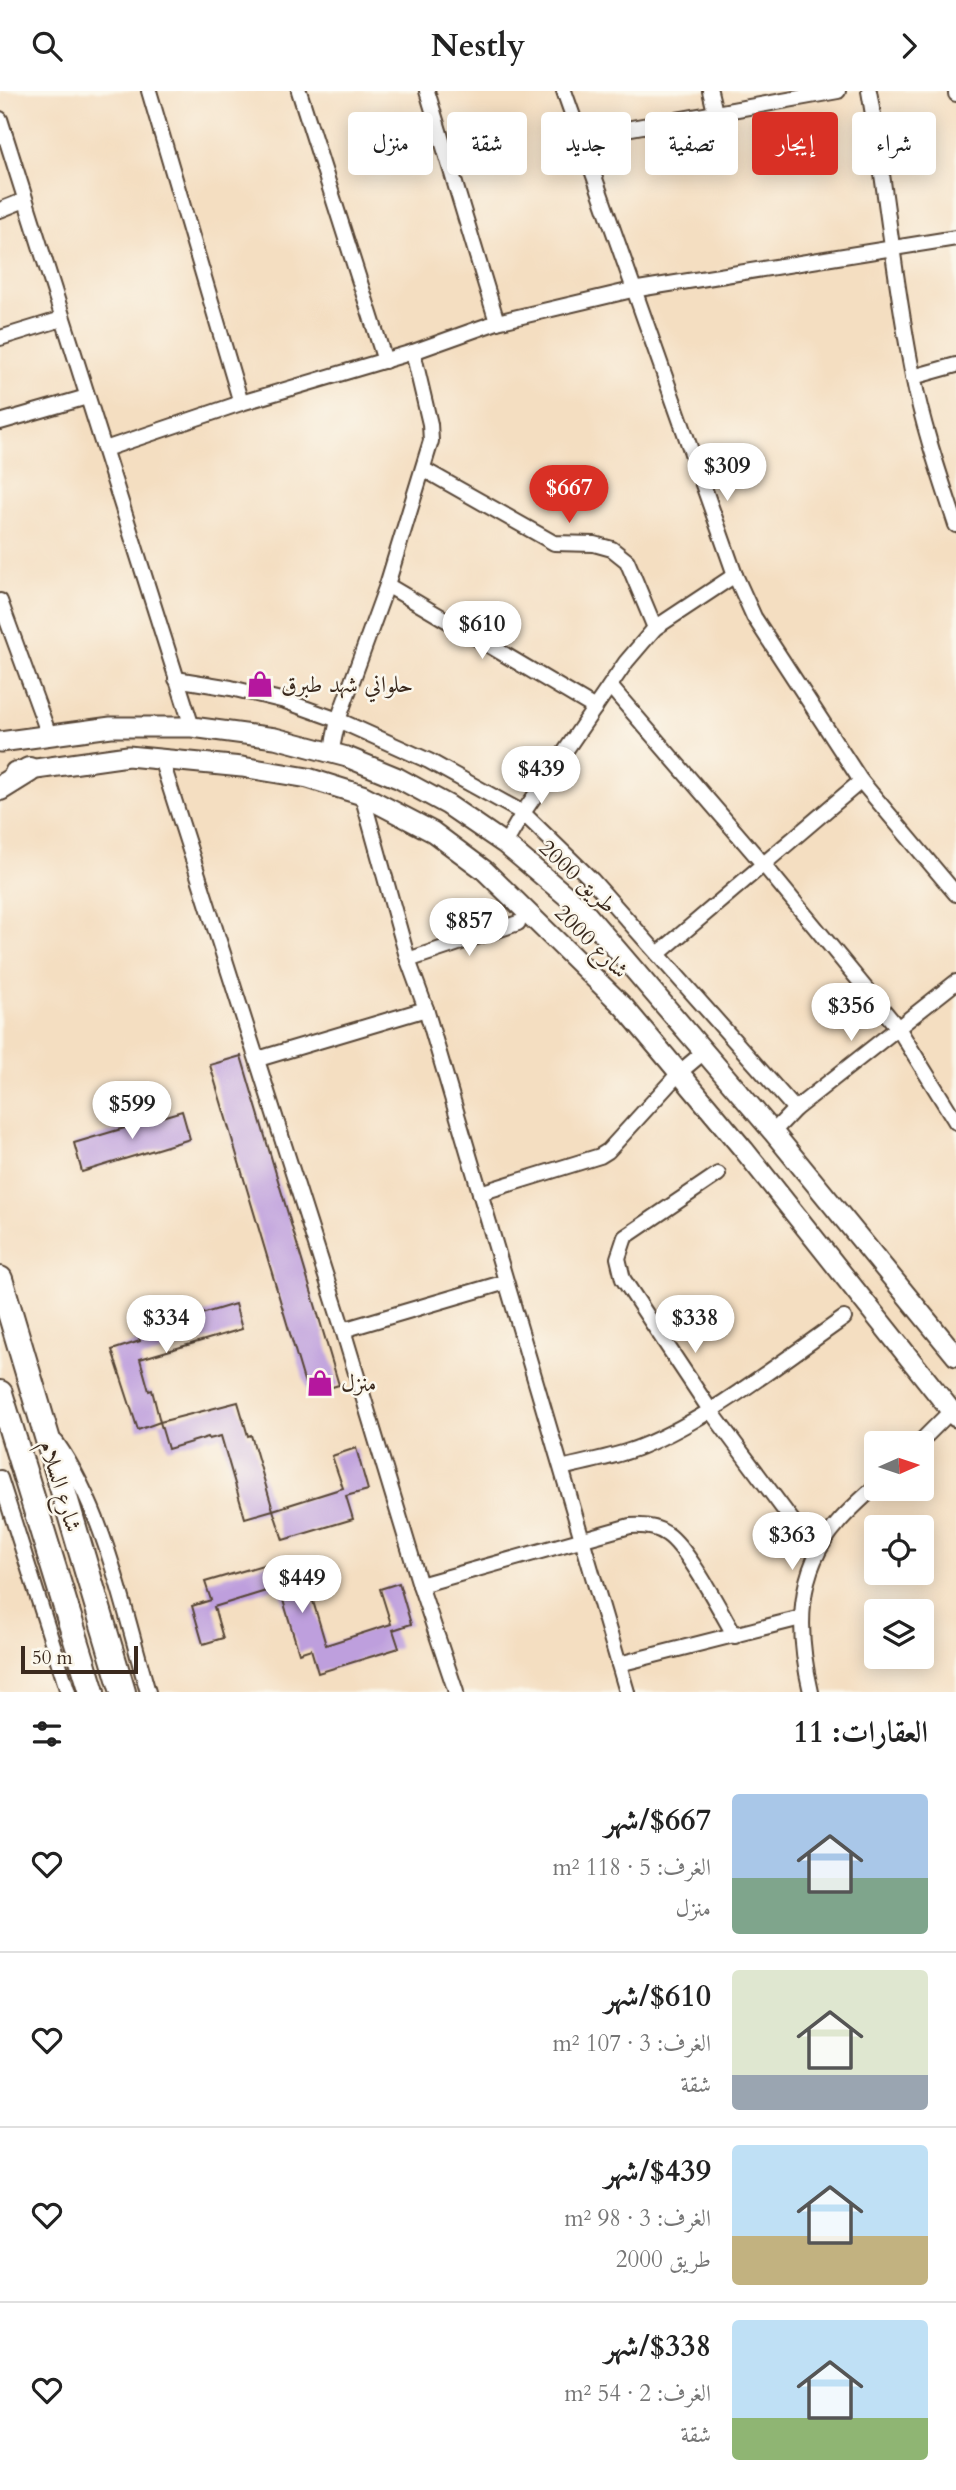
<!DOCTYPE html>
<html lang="ar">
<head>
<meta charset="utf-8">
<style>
  body { margin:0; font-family:Cardo,Amiri,serif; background:#f6f6f6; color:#222; direction:rtl; height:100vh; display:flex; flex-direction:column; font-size:26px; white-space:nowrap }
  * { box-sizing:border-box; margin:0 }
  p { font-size:23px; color:#767676 }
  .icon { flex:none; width:38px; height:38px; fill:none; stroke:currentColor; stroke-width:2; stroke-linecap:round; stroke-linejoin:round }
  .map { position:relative; height:1601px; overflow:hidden; direction:ltr }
  .side { display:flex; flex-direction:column; background:#fff; flex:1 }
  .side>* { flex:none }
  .top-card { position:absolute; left:21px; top:21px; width:915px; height:63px; direction:rtl; display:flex; gap:14px }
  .needle { width:46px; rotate:87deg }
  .fabs { position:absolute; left:864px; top:1340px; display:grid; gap:14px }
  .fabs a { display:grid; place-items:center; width:70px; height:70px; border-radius:7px; background:#fff; box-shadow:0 4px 18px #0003; font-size:35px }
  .scale { position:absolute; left:21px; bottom:18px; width:117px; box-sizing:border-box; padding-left:7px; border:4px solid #3b2a1e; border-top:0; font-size:19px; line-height:24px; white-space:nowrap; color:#3b2a1e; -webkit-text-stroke:5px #fbf7ec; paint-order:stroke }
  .price { position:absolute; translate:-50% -60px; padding:0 16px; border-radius:24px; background:#fff; color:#222; font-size:23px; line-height:46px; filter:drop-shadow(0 2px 4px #0008) }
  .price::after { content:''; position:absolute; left:50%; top:42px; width:21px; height:16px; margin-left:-10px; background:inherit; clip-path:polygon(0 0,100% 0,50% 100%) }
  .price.current { background:#d93025; color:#fff }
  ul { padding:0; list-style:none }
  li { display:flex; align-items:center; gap:21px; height:175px; padding:0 28px }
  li+li { border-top:2px solid #e0e0e0 }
  li span { display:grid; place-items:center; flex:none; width:196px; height:140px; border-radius:7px; color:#555 }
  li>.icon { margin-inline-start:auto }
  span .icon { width:84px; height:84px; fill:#fffc; stroke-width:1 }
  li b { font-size:30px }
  h2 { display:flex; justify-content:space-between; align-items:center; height:84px; padding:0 28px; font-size:30px }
  .tag { padding:0 24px; border-radius:7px; background:#fff; box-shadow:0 4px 18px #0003; font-size:24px; line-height:63px }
  .tag.current { background:#d93025; color:#fff }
  header { display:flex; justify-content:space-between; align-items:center; height:91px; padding:0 28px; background:#fff; font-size:32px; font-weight:600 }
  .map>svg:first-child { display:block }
  .building { fill:#be9fdd }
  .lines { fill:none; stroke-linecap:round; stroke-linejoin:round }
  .street-casing { stroke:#574536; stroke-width:18 }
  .secondary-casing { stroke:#574536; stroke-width:23 }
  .highway-casing { stroke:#574536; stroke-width:28 }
  .street { stroke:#fff; stroke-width:14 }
  .secondary { stroke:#fff; stroke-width:19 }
  .highway { stroke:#fff; stroke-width:24 }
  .labels { text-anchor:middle; stroke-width:5; stroke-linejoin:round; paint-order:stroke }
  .poi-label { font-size:23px; fill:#3b2a1e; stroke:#fbf7ec; text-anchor:start }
  .street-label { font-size:23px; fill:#3b2a1e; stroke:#fbf7ec }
</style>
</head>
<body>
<header><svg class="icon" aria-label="forward" viewBox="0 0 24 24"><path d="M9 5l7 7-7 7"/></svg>Nestly<svg class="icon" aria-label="search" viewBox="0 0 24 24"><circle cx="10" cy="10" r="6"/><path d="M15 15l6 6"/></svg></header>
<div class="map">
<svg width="956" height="1601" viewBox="0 0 956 1601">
  <rect width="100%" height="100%" fill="#fbf7ec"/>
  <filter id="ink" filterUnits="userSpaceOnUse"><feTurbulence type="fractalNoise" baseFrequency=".0143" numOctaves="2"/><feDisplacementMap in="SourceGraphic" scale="14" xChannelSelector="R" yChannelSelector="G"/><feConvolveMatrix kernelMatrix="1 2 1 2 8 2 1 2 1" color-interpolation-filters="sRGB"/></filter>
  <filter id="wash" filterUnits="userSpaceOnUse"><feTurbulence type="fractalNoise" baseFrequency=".00686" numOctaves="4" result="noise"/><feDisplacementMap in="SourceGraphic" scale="28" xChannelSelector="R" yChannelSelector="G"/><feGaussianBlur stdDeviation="1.57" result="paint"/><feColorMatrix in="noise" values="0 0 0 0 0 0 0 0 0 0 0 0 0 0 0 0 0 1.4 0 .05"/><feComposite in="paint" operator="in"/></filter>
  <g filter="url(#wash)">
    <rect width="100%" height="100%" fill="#f4dec1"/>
    <g id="blocks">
      <g class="building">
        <polygon points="241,965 339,1294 308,1303 210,974"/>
        <polygon points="182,1020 190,1048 82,1081 74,1052"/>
        <polygon points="235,1213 242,1238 140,1268 149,1300 152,1299 160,1331 138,1339 112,1259 140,1250 138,1242"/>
        <polygon points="238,1311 248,1345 251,1344 273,1419 245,1427 221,1345 209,1348 208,1346 168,1358 160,1331"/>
        <polygon points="356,1357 368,1399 346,1405 353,1428 283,1449 273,1419 343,1397 332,1365"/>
        <polygon points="273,1471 275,1481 302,1473 326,1554 391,1533 380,1498 399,1492 411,1533 393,1539 399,1557 318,1582 311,1558 299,1562 279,1496 214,1516 223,1547 203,1553 192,1515 211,1509 205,1491"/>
      </g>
    </g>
  </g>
  <g filter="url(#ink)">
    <use href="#blocks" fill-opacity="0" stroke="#574536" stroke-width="2"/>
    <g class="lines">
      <defs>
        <g id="street">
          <polyline points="149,0 241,312"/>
          <polyline points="299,0 385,270"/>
          <polyline points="427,0 497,231"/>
          <polyline points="710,0 715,21"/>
          <path d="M869,0c17,95 25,191 44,285 10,51 27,100 43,149"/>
          <polyline points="956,0 956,3"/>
          <polyline points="0,28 192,636"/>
          <polyline points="581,46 838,0"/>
          <polyline points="0,119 25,109"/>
          <polyline points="0,247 62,228"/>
          <polyline points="913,286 956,274"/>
          <polyline points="0,331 87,306"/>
          <polyline points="105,358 241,312 413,261 497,231 632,199 956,147"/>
          <polyline points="423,378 554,452 594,453 612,458 627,470 655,537"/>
          <polyline points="735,484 754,526 861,690 956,803"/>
          <polyline points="387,494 595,617"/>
          <polyline points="0,510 49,644"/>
          <polyline points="176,588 231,597 285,610 338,629 429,670 523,722 592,789 795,1018"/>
          <polyline points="610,595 764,774 898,937 956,1031"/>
          <polyline points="331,662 338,629 387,494 431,350 430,333 413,261"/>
          <polyline points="161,668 343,1239 420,1494 456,1601"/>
          <polyline points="362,704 408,869 426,918 627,1601"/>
          <polyline points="505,753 523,722 626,571 655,537 735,484 564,0"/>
          <polyline points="658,863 861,690"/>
          <polyline points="408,869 518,832"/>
          <polyline points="258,968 426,918"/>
          <polyline points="773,1041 795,1018 956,891"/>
          <polyline points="718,1083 625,1146 618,1167 623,1188 710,1319 817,1463"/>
          <polyline points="480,1102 600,1065 608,1060 680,981 705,960"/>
          <polyline points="343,1239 506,1191"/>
          <path d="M56,1351c49,70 68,168 92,250"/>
          <polyline points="918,1353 951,1320"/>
          <path d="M562,1377c26,-7 54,-11 78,-21 71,-29 141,-85 204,-129"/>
          <polyline points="0,1387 68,1601"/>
          <path d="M420,1494l210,-59c13,-1 26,0 37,8 21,14 54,78 68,102"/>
          <polyline points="619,1573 801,1527"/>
          <path d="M811,1601c-14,-59 -16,-121 27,-169 12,-14 26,-26 39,-38"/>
        </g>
        <g id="secondary">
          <polyline points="0,651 111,636 192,636 275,647 347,666 398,687 448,714 505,753 582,818 773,1041 956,1265"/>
          <polyline points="15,681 128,665 242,676 308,687 362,704 433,741 484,779 624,916 744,1059 956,1326"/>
        </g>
        <g id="highway">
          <polyline points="0,697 29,679"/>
          <polyline points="0,1188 123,1601"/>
          <polyline points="0,1302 92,1601"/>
        </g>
      </defs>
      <use href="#street" class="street-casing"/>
      <use href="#secondary" class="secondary-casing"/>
      <use href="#highway" class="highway-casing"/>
      <use href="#street" class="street"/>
      <use href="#secondary" class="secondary"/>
      <use href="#highway" class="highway"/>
    </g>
  </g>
  <defs>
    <symbol id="shop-bare" viewBox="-9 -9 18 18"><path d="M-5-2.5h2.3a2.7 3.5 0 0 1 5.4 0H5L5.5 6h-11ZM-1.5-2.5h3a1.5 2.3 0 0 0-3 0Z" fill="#b5179e" stroke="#fbf7ec" stroke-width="2.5" paint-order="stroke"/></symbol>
  </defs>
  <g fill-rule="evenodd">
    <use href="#shop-bare" x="241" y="574" width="38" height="38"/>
    <use href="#shop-bare" x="301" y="1273" width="38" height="38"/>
  </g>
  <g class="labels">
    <g class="poi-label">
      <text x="281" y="601">حلواني شهد طبرق</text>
      <text x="341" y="1300">منزل</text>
    </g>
    <g class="street-label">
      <text transform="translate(578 785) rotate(43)" y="8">طريق 2000</text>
      <text transform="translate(592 850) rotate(45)" y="8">شارع 2000</text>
      <text transform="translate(61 1395) rotate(73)" y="8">شارع السلام</text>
    </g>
  </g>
</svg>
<div class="fabs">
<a><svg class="needle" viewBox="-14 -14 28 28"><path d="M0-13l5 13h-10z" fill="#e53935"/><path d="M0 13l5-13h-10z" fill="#767676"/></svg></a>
<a><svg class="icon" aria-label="locate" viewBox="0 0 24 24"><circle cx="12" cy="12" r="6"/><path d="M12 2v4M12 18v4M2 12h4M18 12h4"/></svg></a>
<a><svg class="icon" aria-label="layers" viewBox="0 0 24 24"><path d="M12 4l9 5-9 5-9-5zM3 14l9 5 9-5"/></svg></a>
</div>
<div class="scale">50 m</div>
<b class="price" style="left:727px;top:412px">$309</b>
<b class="price current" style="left:569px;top:434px">$667</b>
<b class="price" style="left:482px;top:570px">$610</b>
<b class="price" style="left:541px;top:715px">$439</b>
<b class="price" style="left:469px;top:867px">$857</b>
<b class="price" style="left:851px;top:952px">$356</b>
<b class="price" style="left:132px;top:1050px">$599</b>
<b class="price" style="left:166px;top:1264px">$334</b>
<b class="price" style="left:695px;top:1264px">$338</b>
<b class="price" style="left:792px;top:1481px">$363</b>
<b class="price" style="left:302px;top:1524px">$449</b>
<div class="top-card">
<a class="tag">شراء</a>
<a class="tag current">إيجار</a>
<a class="tag">تصفية</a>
<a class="tag">جديد</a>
<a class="tag">شقة</a>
<a class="tag">منزل</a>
</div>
</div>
<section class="side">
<h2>العقارات: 11<svg class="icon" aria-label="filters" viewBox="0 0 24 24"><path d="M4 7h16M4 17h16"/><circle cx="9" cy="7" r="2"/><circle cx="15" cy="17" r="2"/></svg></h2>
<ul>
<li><span style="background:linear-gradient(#a9c7e8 60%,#7fa58c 0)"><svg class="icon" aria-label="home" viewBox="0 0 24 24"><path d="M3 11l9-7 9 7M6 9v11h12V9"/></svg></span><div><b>$667/شهر</b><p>الغرف: 5 · 118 m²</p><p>منزل</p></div><svg class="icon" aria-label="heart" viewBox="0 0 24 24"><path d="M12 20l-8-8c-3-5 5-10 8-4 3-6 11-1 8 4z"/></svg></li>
<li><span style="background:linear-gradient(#dfe7d0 75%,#9aa5b1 0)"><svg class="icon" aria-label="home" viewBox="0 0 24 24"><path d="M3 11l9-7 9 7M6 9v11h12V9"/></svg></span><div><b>$610/شهر</b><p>الغرف: 3 · 107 m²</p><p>شقة</p></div><svg class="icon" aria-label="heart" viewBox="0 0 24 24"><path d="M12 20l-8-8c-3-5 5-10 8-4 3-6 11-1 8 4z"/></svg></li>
<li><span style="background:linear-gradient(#bfe0f5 65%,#c2b280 0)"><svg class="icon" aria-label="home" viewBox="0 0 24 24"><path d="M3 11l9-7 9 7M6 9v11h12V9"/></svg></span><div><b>$439/شهر</b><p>الغرف: 3 · 98 m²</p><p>طريق 2000</p></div><svg class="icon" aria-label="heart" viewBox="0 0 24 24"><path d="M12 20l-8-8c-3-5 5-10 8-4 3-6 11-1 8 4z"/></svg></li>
<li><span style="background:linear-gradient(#bfe0f5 70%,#8fb573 0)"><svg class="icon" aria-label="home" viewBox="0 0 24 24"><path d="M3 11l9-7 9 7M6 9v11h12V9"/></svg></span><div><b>$338/شهر</b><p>الغرف: 2 · 54 m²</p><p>شقة</p></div><svg class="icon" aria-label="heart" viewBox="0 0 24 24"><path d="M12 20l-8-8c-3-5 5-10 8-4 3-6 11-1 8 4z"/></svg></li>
</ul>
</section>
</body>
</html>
